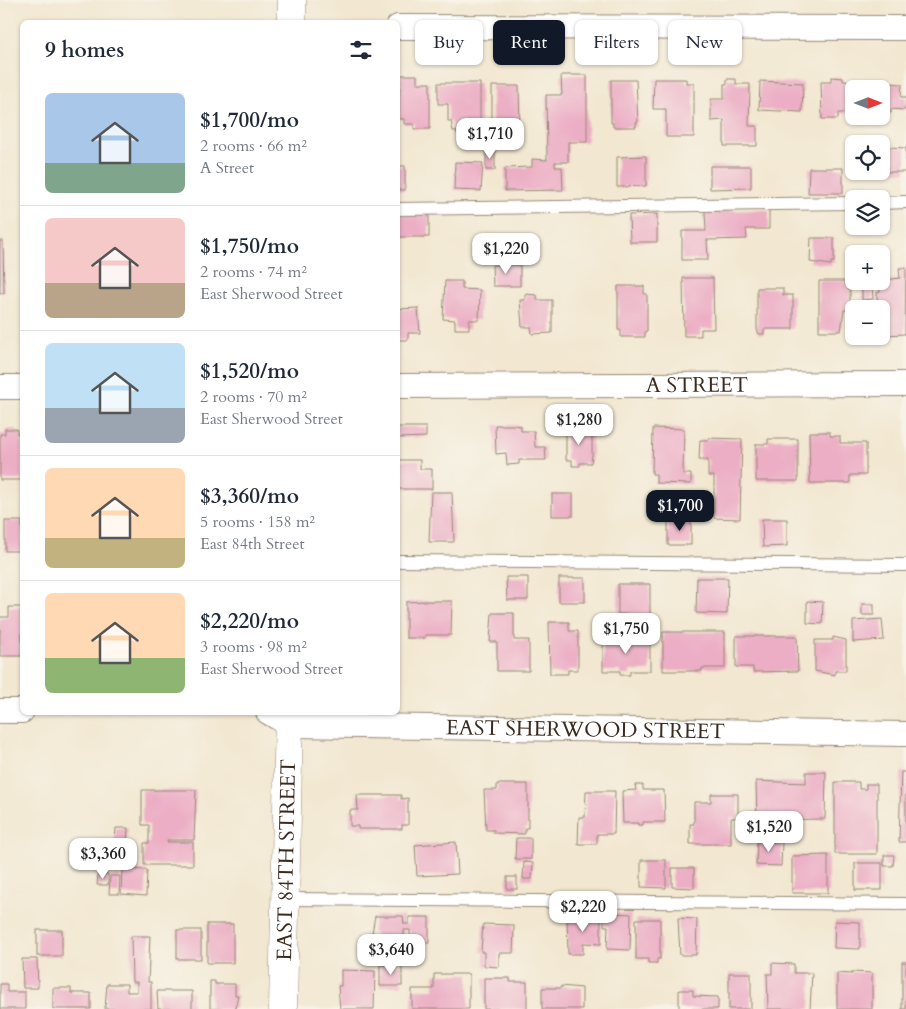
<!DOCTYPE html>
<html lang="en">
<head>
<meta charset="utf-8">
<style>
  body { margin:0; font-family:Cardo,serif; background:#f2f2f3; color:#1f2937; height:100vh; display:flex; flex-direction:column; font-size:19px; white-space:nowrap }
  * { box-sizing:border-box; margin:0 }
  p { font-size:16px; color:#747a83 }
  .icon { flex:none; width:28px; height:28px; fill:none; stroke:currentColor; stroke-width:2; stroke-linecap:round; stroke-linejoin:round }
  .map { position:relative; flex:1; overflow:hidden }
  .details { position:absolute; left:20px; top:20px; width:380px; height:695px; display:flex; flex-direction:column; background:#fff; border-radius:8px; box-shadow:0 1px 4px #0004 }
  .details>* { flex:none }
  .hud { position:absolute; left:415px; top:20px; width:415px; height:45px; display:flex; gap:10px }
  .needle { width:32px; rotate:90deg }
  .tools { position:absolute; left:845px; top:80px; display:grid; gap:10px }
  .tools a { display:grid; place-items:center; width:45px; height:45px; border-radius:8px; background:#fff; box-shadow:0 1px 4px #0004; font-size:25px }
  .price { position:absolute; translate:-50% -42px; padding:0 11px; border-radius:10px; background:#fff; color:#222; font-size:16px; line-height:32px; filter:drop-shadow(0 1px 2px #0008) }
  .price::after { content:''; position:absolute; left:50%; top:30px; width:15px; height:11px; margin-left:-8px; background:inherit; clip-path:polygon(0 0,100% 0,50% 100%) }
  .price.on { background:#111827; color:#fff }
  ul { padding:0; list-style:none }
  li { display:flex; align-items:center; gap:15px; height:125px; padding:0 25px }
  li+li { border-top:1px solid #e0e1e3 }
  li span { display:grid; place-items:center; flex:none; width:140px; height:100px; border-radius:8px; color:#555 }
  li>.icon { margin-inline-start:auto }
  span .icon { width:60px; height:60px; fill:#fffc; stroke-width:1 }
  li b { font-size:21px }
  h2 { display:flex; justify-content:space-between; align-items:center; height:60px; padding:0 25px; font-size:21px }
  .pill { padding:0 18px; border-radius:8px; background:#fff; box-shadow:0 1px 4px #0004; font-size:18px; line-height:45px }
  .pill.on { background:#111827; color:#fff }
  .map>svg:first-child { display:block }
  .building { fill:#ecaec5 }
  .lines { fill:none; stroke-linecap:round; stroke-linejoin:round }
  .service-casing { stroke:#968877; stroke-width:14 }
  .minor-casing { stroke:#968877; stroke-width:26 }
  .tertiary-casing { stroke:#968877; stroke-width:29 }
  .service { stroke:#fff; stroke-width:12 }
  .minor { stroke:#fff; stroke-width:24 }
  .tertiary { stroke:#fff; stroke-width:28 }
  .labels { text-anchor:middle; stroke-width:4.5; stroke-linejoin:round; paint-order:stroke }
  .street-label { font-size:21px; fill:#3b2a1e; stroke:#f7f3e8 }
</style>
</head>
<body>
<div class="map">
<svg width="906" height="1009" viewBox="0 0 906 1009">
  <rect width="100%" height="100%" fill="#f7f3e8"/>
  <filter id="ink" filterUnits="userSpaceOnUse"><feTurbulence type="fractalNoise" baseFrequency=".02" numOctaves="2"/><feDisplacementMap in="SourceGraphic" scale="10" xChannelSelector="R" yChannelSelector="G"/><feConvolveMatrix kernelMatrix="1 2 1 2 8 2 1 2 1" color-interpolation-filters="sRGB"/></filter>
  <filter id="wash" filterUnits="userSpaceOnUse"><feTurbulence type="fractalNoise" baseFrequency=".0096" numOctaves="4" result="noise"/><feDisplacementMap in="SourceGraphic" scale="20" xChannelSelector="R" yChannelSelector="G"/><feGaussianBlur stdDeviation="1.12" result="paint"/><feColorMatrix in="noise" values="0 0 0 0 0 0 0 0 0 0 0 0 0 0 0 0 0 1.4 0 .05"/><feComposite in="paint" operator="in"/></filter>
  <g filter="url(#wash)">
    <rect width="100%" height="100%" fill="#f2e7d0"/>
    <g id="blocks">
      <g class="building">
        <polygon points="400,75 417,75 417,83 430,83 430,129 414,129 414,124 404,124 404,119 399,119"/>
        <polygon points="561,75 587,75 587,142 568,142 568,162 555,162 555,167 562,167 563,190 505,191 505,168 532,167 532,159 547,160 546,95 562,95"/>
        <polygon points="831,77 843,78 843,81 851,81 850,113 838,113 838,119 822,119 821,82 831,82"/>
        <polygon points="654,79 686,79 686,83 694,83 694,137 666,137 666,109 653,109"/>
        <polygon points="727,79 736,79 736,84 750,84 749,126 757,126 757,146 724,146 724,120 711,121 711,99 724,99 724,84 727,84"/>
        <polygon points="881,79 889,80 889,83 902,84 901,97 906,97 905,110 891,109 891,113 881,110 881,89 868,89 868,82 881,83"/>
        <polygon points="611,80 636,80 638,122 636,122 636,127 613,127 613,123 611,123"/>
        <polygon points="760,81 803,83 802,112 759,110"/>
        <polygon points="438,83 480,83 480,122 476,122 477,131 470,131 470,134 457,134 457,131 453,131 451,121 448,121 448,104 438,104"/>
        <polygon points="492,86 519,86 520,134 503,134 503,141 495,141 495,135 492,135"/>
        <polygon points="888,147 906,148 906,172 887,172"/>
        <rect x="486" y="150" width="9" height="20"/>
        <polygon points="646,156 646,186 617,187 617,157"/>
        <polygon points="455,162 483,163 481,191 454,190"/>
        <rect x="398" y="166" width="7" height="24"/>
        <polygon points="710,166 751,166 751,188 710,189"/>
        <polygon points="809,168 843,168 843,193 808,193"/>
        <polygon points="769,210 769,229 746,229 747,239 707,240 708,260 682,260 682,231 706,231 705,211"/>
        <rect x="398" y="213" width="31" height="24"/>
        <polygon points="657,214 657,242 630,242 629,215"/>
        <polygon points="811,238 834,238 834,262 831,262 831,265 810,262"/>
        <polygon points="0,241 3,241 4,293 0,293"/>
        <polygon points="492,265 520,265 520,286 493,286"/>
        <polygon points="899,268 906,268 905,334 884,335 881,309 878,309 877,293 880,292 879,281 900,278"/>
        <polygon points="683,278 713,278 714,329 701,329 701,336 684,336"/>
        <polygon points="445,281 462,281 462,289 480,290 479,320 469,320 469,329 455,329 455,320 443,319"/>
        <polygon points="819,281 844,281 844,284 848,284 848,290 850,290 850,310 844,310 841,331 819,331"/>
        <polygon points="872,284 873,299 862,300 862,285"/>
        <polygon points="618,286 644,286 644,294 647,294 647,331 645,331 645,337 621,337 621,330 618,330"/>
        <polygon points="757,288 783,288 783,295 793,295 793,329 764,329 764,334 759,334 757,330"/>
        <polygon points="525,294 537,295 537,300 552,300 552,333 532,334 531,327 522,327 520,300 525,300"/>
        <polygon points="418,308 420,333 408,333 408,340 398,340 398,309"/>
        <polygon points="495,425 514,425 521,426 521,431 534,431 535,447 545,447 546,460 519,460 519,464 507,465 506,453 496,454"/>
        <polygon points="578,426 587,426 587,430 592,429 592,456 591,463 580,463 580,466 572,466 572,460 566,460 566,429 578,429"/>
        <polygon points="398,427 426,427 426,437 398,438"/>
        <polygon points="653,428 684,429 683,474 691,474 691,484 656,483 656,474 652,474"/>
        <polygon points="5,429 17,429 17,434 22,434 22,480 0,480 0,434 5,434"/>
        <polygon points="809,432 830,432 830,436 840,436 840,443 866,443 866,475 850,475 850,483 810,483"/>
        <polygon points="709,438 742,439 740,519 714,518 714,476 708,476 708,460 699,460 700,440 709,440"/>
        <polygon points="768,439 798,439 798,481 756,481 756,444 768,444"/>
        <polygon points="398,460 420,460 420,469 432,469 432,489 398,489"/>
        <polygon points="431,492 452,492 454,542 429,542"/>
        <rect x="552" y="494" width="21" height="22"/>
        <rect x="668" y="518" width="23" height="27"/>
        <polygon points="762,519 787,519 787,546 763,547"/>
        <rect x="5" y="521" width="17" height="30"/>
        <polygon points="506,577 528,577 528,600 507,600"/>
        <rect x="559" y="578" width="26" height="24"/>
        <polygon points="697,578 728,578 727,614 696,613"/>
        <polygon points="618,584 650,584 650,615 618,614"/>
        <polygon points="425,601 452,601 451,635 425,635 425,638 406,638 406,602"/>
        <polygon points="807,601 823,602 822,624 807,623"/>
        <rect x="862" y="604" width="12" height="11"/>
        <polygon points="9,607 22,607 22,656 0,656 0,617 9,617"/>
        <polygon points="492,613 514,613 514,640 529,640 529,671 497,671 497,642 490,642"/>
        <polygon points="882,619 884,640 853,642 853,621"/>
        <polygon points="549,622 569,622 569,631 578,631 578,670 568,670 568,674 550,674"/>
        <polygon points="663,632 725,632 725,668 702,668 702,671 663,671"/>
        <polygon points="736,636 797,636 798,671 753,672 753,667 736,667"/>
        <polygon points="833,637 846,640 846,671 835,671 835,675 815,671 815,640 833,640"/>
        <polygon points="603,638 650,638 650,671 630,671 630,675 620,675 620,671 603,671"/>
        <polygon points="806,772 826,772 825,819 757,820 756,781 806,783"/>
        <polygon points="901,772 906,772 906,842 899,842"/>
        <polygon points="835,782 859,782 859,789 866,789 866,784 877,784 877,854 835,854"/>
        <polygon points="497,784 528,784 528,828 525,828 525,834 494,833 494,830 486,830 484,790 497,790"/>
        <polygon points="635,785 643,785 643,790 664,790 665,822 643,822 643,825 638,825 638,823 623,823 622,791 636,790"/>
        <polygon points="142,790 196,790 194,840 167,840 167,842 193,842 193,865 144,865 144,843 149,843 149,825 142,825"/>
        <polygon points="586,791 615,791 614,834 597,834 597,844 578,844 579,817 585,817"/>
        <polygon points="711,794 738,794 738,818 731,818 731,844 690,844 690,824 694,824 694,802 711,802"/>
        <polygon points="357,795 401,795 401,799 408,798 408,825 402,825 402,829 358,829 358,826 350,826 350,810 358,810"/>
        <polygon points="116,828 128,828 127,841 115,841"/>
        <polygon points="516,838 531,838 531,859 515,859"/>
        <polygon points="757,841 782,842 781,866 756,865"/>
        <polygon points="456,842 458,874 417,876 415,845"/>
        <polygon points="828,855 828,893 792,893 792,856"/>
        <polygon points="884,855 894,855 893,866 884,866"/>
        <polygon points="641,860 666,860 666,888 641,887"/>
        <polygon points="524,862 533,863 532,879 523,879"/>
        <rect x="855" y="863" width="27" height="27"/>
        <polygon points="672,868 694,868 694,888 672,887"/>
        <polygon points="122,869 147,870 146,896 121,894"/>
        <polygon points="98,874 108,874 108,885 97,885"/>
        <polygon points="110,876 120,876 119,894 109,894"/>
        <rect x="507" y="877" width="10" height="12"/>
        <polygon points="608,913 631,914 630,950 607,949 608,926 604,926 604,917 608,917"/>
        <polygon points="375,916 403,916 404,924 409,924 409,917 429,917 429,943 410,943 410,930 404,930 404,946 375,946 375,933 372,933"/>
        <polygon points="567,917 601,918 601,944 583,943 583,954 568,954"/>
        <polygon points="678,918 697,919 696,955 680,955"/>
        <polygon points="636,919 660,919 660,959 657,959 657,963 648,963 648,959 636,959"/>
        <polygon points="835,921 860,922 860,949 834,948"/>
        <rect x="207" y="924" width="26" height="39"/>
        <polygon points="483,924 514,925 513,953 499,953 499,967 484,966 484,952 481,952"/>
        <rect x="37" y="930" width="25" height="26"/>
        <rect x="177" y="930" width="24" height="29"/>
        <polygon points="131,936 150,936 148,982 151,982 151,1009 105,1009 107,984 127,984 127,992 137,992 137,982 132,982"/>
        <polygon points="22,959 37,959 38,988 23,988"/>
        <rect x="902" y="962" width="4" height="47"/>
        <polygon points="772,963 794,964 794,973 812,973 810,1009 768,1009 767,974 772,974"/>
        <rect x="380" y="965" width="22" height="21"/>
        <polygon points="341,970 375,971 374,1009 340,1009 338,986 341,986"/>
        <polygon points="852,972 872,973 872,1009 837,1009 837,973 852,974"/>
        <rect x="729" y="973" width="22" height="36"/>
        <polygon points="434,974 469,974 469,1009 412,1009 412,989 434,989"/>
        <polygon points="484,978 510,978 510,982 527,982 527,1009 484,1009"/>
        <polygon points="210,981 215,981 215,984 235,984 235,995 238,995 235,1009 210,1009"/>
        <polygon points="0,984 7,984 7,992 25,992 25,1009 0,1009"/>
        <polygon points="561,986 582,988 582,1009 542,1009 542,988 561,988"/>
        <polygon points="53,988 71,988 71,993 91,993 91,1009 53,1009"/>
        <polygon points="679,990 693,990 693,996 718,997 718,1009 679,1009"/>
        <polygon points="157,991 192,991 192,1009 158,1009"/>
      </g>
    </g>
  </g>
  <g filter="url(#ink)">
    <use href="#blocks" fill-opacity="0" stroke="#968877" stroke-width="1"/>
    <g class="lines">
      <defs>
        <g id="service">
          <polyline points="881,203 906,202"/>
          <polyline points="398,209 854,203"/>
          <polyline points="398,561 906,565"/>
          <polyline points="285,899 906,904"/>
        </g>
        <g id="minor">
          <polyline points="398,27 906,28"/>
          <path id="s1" d="M398,386l508,-2"/>
          <polyline points="0,387 22,387"/>
          <polyline points="0,711 22,711"/>
          <path id="s2" d="M268,712l22,13 616,9"/>
        </g>
        <g id="tertiary">
          <polyline points="292,22 292,0"/>
          <path id="s3" d="M283,1009l6,-297"/>
        </g>
      </defs>
      <use href="#service" class="service-casing"/>
      <use href="#minor" class="minor-casing"/>
      <use href="#tertiary" class="tertiary-casing"/>
      <use href="#service" class="service"/>
      <use href="#minor" class="minor"/>
      <use href="#tertiary" class="tertiary"/>
    </g>
  </g>
  <g class="labels">
    <g class="street-label">
      <text dy="7" stroke="none"><textPath href="#s1" startOffset="299">A STREET</textPath></text>
      <text dy="7" stroke="none"><textPath href="#s2" startOffset="321">EAST SHERWOOD STREET</textPath></text>
      <text dy="7" stroke="none"><textPath href="#s3" startOffset="149">EAST 84TH STREET</textPath></text>
    </g>
  </g>
</svg>
<div class="tools">
<a><svg class="needle" viewBox="-14 -14 28 28"><path d="M0-13l5 13h-10z" fill="#e53935"/><path d="M0 13l5-13h-10z" fill="#747a83"/></svg></a>
<a><svg class="icon" aria-label="locate" viewBox="0 0 24 24"><circle cx="12" cy="12" r="6"/><path d="M12 2v4M12 18v4M2 12h4M18 12h4"/></svg></a>
<a><svg class="icon" aria-label="layers" viewBox="0 0 24 24"><path d="M12 4l9 5-9 5-9-5zM3 14l9 5 9-5"/></svg></a>
<a>+</a>
<a>−</a>
</div>
<b class="price" style="left:490px;top:160px">$1,710</b>
<b class="price" style="left:506px;top:275px">$1,220</b>
<b class="price" style="left:579px;top:446px">$1,280</b>
<b class="price on" style="left:680px;top:532px">$1,700</b>
<b class="price" style="left:626px;top:655px">$1,750</b>
<b class="price" style="left:769px;top:853px">$1,520</b>
<b class="price" style="left:103px;top:880px">$3,360</b>
<b class="price" style="left:583px;top:933px">$2,220</b>
<b class="price" style="left:391px;top:976px">$3,640</b>
<div class="hud">
<a class="pill">Buy</a>
<a class="pill on">Rent</a>
<a class="pill">Filters</a>
<a class="pill">New</a>
</div>
<section class="details">
<h2>9 homes<svg class="icon" aria-label="filters" viewBox="0 0 24 24"><path d="M4 7h16M4 17h16"/><circle cx="9" cy="7" r="2"/><circle cx="15" cy="17" r="2"/></svg></h2>
<ul>
<li><span style="background:linear-gradient(#a9c7e8 70%,#7fa58c 0)"><svg class="icon" aria-label="home" viewBox="0 0 24 24"><path d="M3 11l9-7 9 7M6 9v11h12V9"/></svg></span><div><b>$1,700/mo</b><p>2 rooms · 66 m²</p><p>A Street</p></div></li>
<li><span style="background:linear-gradient(#f6c9c9 65%,#b9a48a 0)"><svg class="icon" aria-label="home" viewBox="0 0 24 24"><path d="M3 11l9-7 9 7M6 9v11h12V9"/></svg></span><div><b>$1,750/mo</b><p>2 rooms · 74 m²</p><p>East Sherwood Street</p></div></li>
<li><span style="background:linear-gradient(#bfe0f5 65%,#9aa5b1 0)"><svg class="icon" aria-label="home" viewBox="0 0 24 24"><path d="M3 11l9-7 9 7M6 9v11h12V9"/></svg></span><div><b>$1,520/mo</b><p>2 rooms · 70 m²</p><p>East Sherwood Street</p></div></li>
<li><span style="background:linear-gradient(#ffd9b3 70%,#c2b280 0)"><svg class="icon" aria-label="home" viewBox="0 0 24 24"><path d="M3 11l9-7 9 7M6 9v11h12V9"/></svg></span><div><b>$3,360/mo</b><p>5 rooms · 158 m²</p><p>East 84th Street</p></div></li>
<li><span style="background:linear-gradient(#ffd9b3 65%,#8fb573 0)"><svg class="icon" aria-label="home" viewBox="0 0 24 24"><path d="M3 11l9-7 9 7M6 9v11h12V9"/></svg></span><div><b>$2,220/mo</b><p>3 rooms · 98 m²</p><p>East Sherwood Street</p></div></li>
</ul>
</section>
</div>
</body>
</html>
